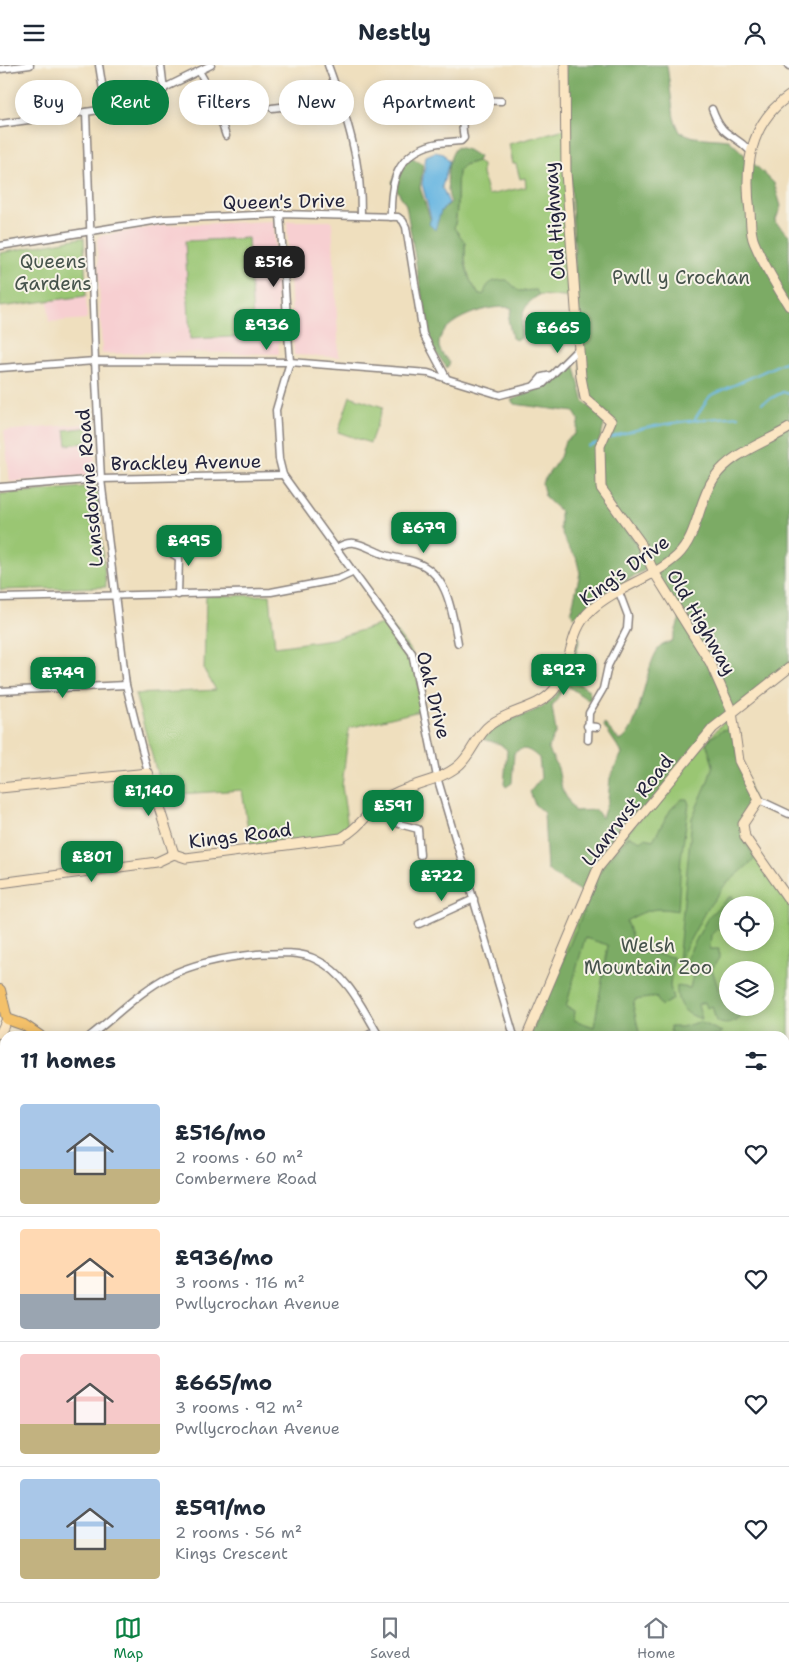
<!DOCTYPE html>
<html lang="en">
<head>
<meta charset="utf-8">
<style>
  body { margin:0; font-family:"Shantell Sans",sans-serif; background:#f2f2f3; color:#1f2937; height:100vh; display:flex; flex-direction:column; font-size:19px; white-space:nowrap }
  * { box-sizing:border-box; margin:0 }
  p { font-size:16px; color:#747a83 }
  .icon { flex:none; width:28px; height:28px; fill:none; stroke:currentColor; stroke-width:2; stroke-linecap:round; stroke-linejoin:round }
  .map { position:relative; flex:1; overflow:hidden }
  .sheet { position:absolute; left:0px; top:966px; width:790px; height:571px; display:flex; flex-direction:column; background:#fff; border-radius:15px 15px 0 0; box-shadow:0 2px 12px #0003 }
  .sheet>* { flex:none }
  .hud { position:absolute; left:15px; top:15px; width:500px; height:45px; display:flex; gap:10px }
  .controls { position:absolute; left:719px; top:831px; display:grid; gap:10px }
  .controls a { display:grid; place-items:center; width:55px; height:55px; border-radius:50%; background:#fff; box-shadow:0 2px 12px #0003; font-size:25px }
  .price { position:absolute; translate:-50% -42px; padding:0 11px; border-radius:10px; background:#0b8043; color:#fff; font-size:16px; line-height:32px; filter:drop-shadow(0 1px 2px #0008) }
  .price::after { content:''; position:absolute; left:50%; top:30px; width:15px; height:11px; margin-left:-8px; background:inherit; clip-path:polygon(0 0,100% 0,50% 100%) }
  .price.on { background:#222; color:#fff }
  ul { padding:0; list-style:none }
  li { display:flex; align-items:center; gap:15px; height:125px; padding:0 20px }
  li+li { border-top:1px solid #e0e1e3 }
  li span { display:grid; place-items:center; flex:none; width:140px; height:100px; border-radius:5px; color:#555 }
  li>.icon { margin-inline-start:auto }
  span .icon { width:60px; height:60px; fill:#fffc; stroke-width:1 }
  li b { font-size:21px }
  h2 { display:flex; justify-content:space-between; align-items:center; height:60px; padding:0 20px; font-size:21px }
  .pill { padding:0 18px; border-radius:22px; background:#fff; box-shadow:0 2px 12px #0003; font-size:18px; line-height:45px }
  .pill.on { background:#0b8043; color:#fff }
  header { display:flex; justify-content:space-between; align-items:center; height:65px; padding:0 20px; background:#fff; font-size:22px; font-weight:700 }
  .tabs { display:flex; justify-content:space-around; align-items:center; height:70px; border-top:1px solid #e0e1e3; background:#fff; font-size:14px; color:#747a83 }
  .tabs a { display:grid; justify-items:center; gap:2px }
  .tabs .on { color:#0b8043 }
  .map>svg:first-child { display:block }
  .built { fill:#f7cfd1 }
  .green { fill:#9ac673; stroke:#5e7457; fill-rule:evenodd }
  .forest { fill:#7bab65; stroke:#4e6650; fill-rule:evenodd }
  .water { fill:#66b5e1; stroke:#446c8e }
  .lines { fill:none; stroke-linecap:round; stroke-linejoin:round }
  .stream { stroke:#66b5e1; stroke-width:2 }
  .street-casing { stroke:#88807c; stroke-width:9 }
  .secondary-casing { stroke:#88807c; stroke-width:11 }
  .primary-casing { stroke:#88807c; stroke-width:12 }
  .highway-casing { stroke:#88807c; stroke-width:14 }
  .street { stroke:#fff; stroke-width:6 }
  .secondary { stroke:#fbe6c3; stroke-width:9 }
  .primary { stroke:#f4c16a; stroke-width:10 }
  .highway { stroke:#f4c16a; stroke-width:11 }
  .rail-casing { stroke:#22223b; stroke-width:4 }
  .rail { stroke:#f7f3e8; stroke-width:2; stroke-dasharray:5.5; stroke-linecap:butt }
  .labels { text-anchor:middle; stroke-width:4; stroke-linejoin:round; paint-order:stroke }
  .street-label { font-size:19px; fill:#22223b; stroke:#f7f3e8 }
  .park-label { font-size:19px; fill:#46534c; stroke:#f7f3e8 }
</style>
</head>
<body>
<header><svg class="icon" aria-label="menu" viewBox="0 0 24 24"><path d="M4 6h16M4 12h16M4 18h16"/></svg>Nestly<svg class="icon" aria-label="person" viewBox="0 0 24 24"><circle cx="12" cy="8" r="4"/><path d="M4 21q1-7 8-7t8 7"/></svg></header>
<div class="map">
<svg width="789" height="1537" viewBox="0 0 789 1537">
  <rect width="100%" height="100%" fill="#f7f3e8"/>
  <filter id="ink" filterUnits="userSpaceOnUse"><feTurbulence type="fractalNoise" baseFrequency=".02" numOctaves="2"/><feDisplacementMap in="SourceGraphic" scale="10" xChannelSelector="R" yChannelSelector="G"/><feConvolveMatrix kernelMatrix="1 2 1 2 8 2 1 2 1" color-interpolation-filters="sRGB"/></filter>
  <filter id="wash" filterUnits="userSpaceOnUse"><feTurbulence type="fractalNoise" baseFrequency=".0096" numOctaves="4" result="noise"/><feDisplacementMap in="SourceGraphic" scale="20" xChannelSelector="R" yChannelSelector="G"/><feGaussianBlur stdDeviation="1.12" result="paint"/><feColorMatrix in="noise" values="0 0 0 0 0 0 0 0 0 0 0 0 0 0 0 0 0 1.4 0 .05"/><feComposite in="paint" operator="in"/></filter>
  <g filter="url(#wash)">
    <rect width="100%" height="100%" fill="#efdfbe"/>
    <g class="built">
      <polygon points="274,156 279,289 164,287 102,289 97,175 99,171 165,160"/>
      <polygon points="287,156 332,156 339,292 294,290"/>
      <polygon points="86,231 87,254 49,257 48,236"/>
      <polygon points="93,358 95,410 10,417 4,366"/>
    </g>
    <g class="green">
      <path d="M565,64l11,169 -37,-3 -12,8 -15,4 -33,-12 -9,-15 -5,-20v-17l-11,-15c5,-19 2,-37 4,-57l6,-6 13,-4 5,3v10l6,21 38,-8 -1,-9 -5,1 -4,-15h-3l-4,-20z"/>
      <polygon points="80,173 84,173 86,231 0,242 0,188"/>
      <polygon points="248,173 254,271 190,274 185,176"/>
      <polygon points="350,331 383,342 370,378 338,367"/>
      <polygon points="92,362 93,377 67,380 65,365"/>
      <polygon points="97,421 106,522 0,525 0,429"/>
      <polygon points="270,530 275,582 332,574 389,557 412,588 424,645 349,663 342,721 349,769 251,785 242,725 163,730 135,629 216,625 204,605 206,531"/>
      <path d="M732,647l13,125 44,67v372l-4,1v-241h-258l71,-168zM728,840h37v38h-37zM728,905h37v37h-37z"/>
    </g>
    <g class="forest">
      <path d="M565,0h102l7,53 6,14 14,5 35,3 45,43 7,23 -6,16 14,13v433l-77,60 -114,140 -13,26 -33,-20 -5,-5 -3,-56 -9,-8 -5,-13 11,-14 -2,-20c-8,-7 -15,-13 -25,-5l-2,30 -6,4 -2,-3 3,-34 -7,-6 -17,-5c17,-24 50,-20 70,-41 14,-14 19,-42 26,-61l1,2 -10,35 5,7 14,9 2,9 -3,1 -22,-15 -14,21 4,26 -8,16 10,20 4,21 12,22 22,-1 6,8 6,-18 2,-22 12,-25 -18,-27v-3l16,18c21,-10 24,-75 39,-93 3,-4 9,-5 13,-7l9,-26 -80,-127 -1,-42 11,-25 -26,-23 -4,-21z"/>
      <path d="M457,82l11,3 11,7 -2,4 -13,4 -6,6c-2,20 1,38 -4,57l11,14v21l5,17 9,15 5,-1c3,-13 10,-14 23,-14l12,11 17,-1 3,5c-19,12 -17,22 -18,43l-5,2 -4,-2 -4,-19 4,-11c-20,-5 -71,11 -73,35 -1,8 6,14 11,20l-3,5 -14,-19 -4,-11 -23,-133 -14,-23 17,-26 14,8 -3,24 13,39 6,-14 12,-11c-6,-12 -5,-45 6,-55z"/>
      <polygon points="575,302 583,335 605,357 594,393 596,425 635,478 648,503 595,534 574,552 571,547 580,508 576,492 568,482 560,464 560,446 545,432 542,418 560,392 565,376 575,369 579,355 574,347 514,339 511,335 543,322 569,303"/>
      <path d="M728,664l3,3 23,69c-17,27 -18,28 0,55v4l-30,26 -19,26 -27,50 14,-144 16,-37 5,-16 -7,-23 16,-12z"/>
      <path d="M682,734h5l2,5 -8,54 -3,53c-24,-4 -30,-2 -52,10l6,17 13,14 28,5 -3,29 3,13 -12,7 -5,-9 -21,3 -2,5 7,31h-109l71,-168 27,-32 12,5 4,-3 8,2 18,-31zM585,873l23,7 -14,82 -20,-7 1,-9 -9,-4z"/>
      <path d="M729,832h4l5,8h-10l-1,32 -2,-10 -8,2 -6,6 -1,14h9v9l-7,11 7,22 8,7 1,9 10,1 6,6c-7,9 -18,13 -28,7l-4,-15 -5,2 -2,-6 -7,2 4,15c-18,-5 -26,-14 -25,-33l13,2 5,-22 -11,-3 24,-46z"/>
      <polygon points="699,957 722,967 720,967 720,971 675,971 670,966 670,962 682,962"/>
      <polygon points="268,1533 485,1532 486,1533 482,1537 248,1537"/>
    </g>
    <polygon class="water" points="435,87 444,89 449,97 442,122 449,138 441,146 435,165 429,159 431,153 422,119 426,91"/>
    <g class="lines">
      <g class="stream">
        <polyline points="762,338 783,327 789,329"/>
        <polyline points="694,355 710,331 789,295"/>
        <path d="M607,374c41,-16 89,-19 132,-23"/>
        <polyline points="588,381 597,378"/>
      </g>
    </g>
  </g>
  <g filter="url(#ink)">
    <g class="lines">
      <defs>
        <g id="street">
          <polyline points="99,0 106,44"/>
          <polyline points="161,0 164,25"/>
          <path d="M328,0c18,49 34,98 33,150"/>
          <polyline points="788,0 789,1"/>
          <polyline points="0,4 30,0"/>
          <polyline points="199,6 211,27 226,71"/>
          <polyline points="272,43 341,35"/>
          <path d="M712,44c11,30 19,22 38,42"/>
          <polyline points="86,47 95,296 101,414 126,620 148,708"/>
          <polyline points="0,59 128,41 211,0"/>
          <polyline points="280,149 290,297 276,345 279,394 283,410 412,588 437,712 514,971"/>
          <path d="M391,152c-1,-34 5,-63 43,-73 8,-2 18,-2 27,-3l3,-3c-6,-30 6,-39 37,-37"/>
          <polyline points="0,181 165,154 280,149 398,152 403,156 406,162 423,269 447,314"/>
          <polyline points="0,303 95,296 290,297 428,308 500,330 543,319 579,283"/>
          <polyline points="534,321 542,312 552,310"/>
          <polyline points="0,422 101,414 283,410"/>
          <path d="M336,484c15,-12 26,-4 42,3 12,6 24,6 37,10 34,11 37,52 43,81"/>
          <polyline points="171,488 179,493 178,530"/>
          <polyline points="0,533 271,527 339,514 352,508"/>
          <polyline points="0,626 126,620"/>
          <polyline points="587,661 597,662"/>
          <polyline points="588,675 589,648 603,624 608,601 627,564 628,551 619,527"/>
          <polyline points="386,733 399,759 418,764 420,790"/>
          <polyline points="759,735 789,749"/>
          <polyline points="419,859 474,834"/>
          <path d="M90,971c26,-20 50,-45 79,-60 27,-14 59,-19 88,-22 19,-1 43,-3 60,6 30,14 46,49 62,76"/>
          <polyline points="367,971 375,966"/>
          <polyline points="0,1158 5,1154"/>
          <polyline points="0,1175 2,1189"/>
          <polyline points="0,1379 5,1385"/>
          <polyline points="149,1532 149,1537"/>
        </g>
        <g id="secondary">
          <polyline points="565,0 566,107 581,312 585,333 611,356 600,381 601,423 640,477 654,507 710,597 732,647 739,696 759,735 743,759 745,772 789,835"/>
          <path d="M789,31c-39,26 -45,72 -39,116 1,9 0,21 4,30 9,22 22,43 35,64"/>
          <polyline points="0,723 148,708 174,789"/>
          <path d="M174,789l12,4 155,-20c19,-10 28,-28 45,-40 22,-15 51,-15 72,-32 14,-11 18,-31 32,-41 19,-15 47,-16 63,-34 20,-23 14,-60 38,-81 25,-23 61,-31 86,-54 21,-20 21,-55 37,-78 17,-25 51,-35 75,-50"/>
          <polyline points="0,818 157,797 174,789"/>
          <polyline points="0,969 7,954"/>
          <polyline points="527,971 598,803 713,663 789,603"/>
          <polyline points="560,1532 562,1537"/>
        </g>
        <g id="primary">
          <polyline points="0,925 7,954 24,960 40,971"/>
          <polyline points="571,1532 577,1537"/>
        </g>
        <g id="highway">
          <polyline points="0,1011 5,1019"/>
          <polyline points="0,1030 5,1037"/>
          <polyline points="0,1053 5,1061"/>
          <polyline points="517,1532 523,1537"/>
          <polyline points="533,1532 539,1537"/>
        </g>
      </defs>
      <use href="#street" class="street-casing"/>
      <use href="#secondary" class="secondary-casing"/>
      <use href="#primary" class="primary-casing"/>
      <use href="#highway" class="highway-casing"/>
      <use href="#street" class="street"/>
      <use href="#secondary" class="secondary"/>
      <use href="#primary" class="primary"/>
      <use href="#highway" class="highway"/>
      <defs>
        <g id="rail">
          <polyline points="0,1071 5,1079"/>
          <polyline points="496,1532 501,1537"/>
        </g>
      </defs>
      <use href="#rail" class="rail-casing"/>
      <use href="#rail" class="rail"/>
    </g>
  </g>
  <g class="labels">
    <g class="street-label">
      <text transform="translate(284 136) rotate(-1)" y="7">Queen's Drive</text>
      <text transform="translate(554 156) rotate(-94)" y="7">Old Highway</text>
      <text transform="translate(186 397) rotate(-1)" y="7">Brackley Avenue</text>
      <text transform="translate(89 423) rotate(-95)" y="7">Lansdowne Road</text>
      <text transform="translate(624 505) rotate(-36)" y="7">King's Drive</text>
      <text transform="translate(702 557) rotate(60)" y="7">Old Highway</text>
      <text transform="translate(434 630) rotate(76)" y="7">Oak Drive</text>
      <text transform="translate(627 745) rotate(-52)" y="7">Llanrwst Road</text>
      <text transform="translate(240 770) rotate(-7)" y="7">Kings Road</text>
    </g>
    <g class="park-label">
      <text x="53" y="203">Queens<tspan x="53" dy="22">Gardens</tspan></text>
      <text x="681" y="219">Pwll y Crochan</text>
      <text x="648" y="887">Welsh<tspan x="648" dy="22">Mountain Zoo</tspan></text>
    </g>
  </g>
</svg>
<div class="controls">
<a><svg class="icon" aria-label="locate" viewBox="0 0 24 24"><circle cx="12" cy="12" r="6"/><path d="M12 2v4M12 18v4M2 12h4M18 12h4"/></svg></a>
<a><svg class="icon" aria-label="layers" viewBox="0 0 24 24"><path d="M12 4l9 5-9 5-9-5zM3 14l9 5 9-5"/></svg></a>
</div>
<b class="price on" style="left:274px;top:223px">£516</b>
<b class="price" style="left:267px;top:286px">£936</b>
<b class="price" style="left:558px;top:289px">£665</b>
<b class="price" style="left:424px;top:489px">£679</b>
<b class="price" style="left:189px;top:502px">£495</b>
<b class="price" style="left:564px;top:631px">£927</b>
<b class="price" style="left:63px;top:634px">£749</b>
<b class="price" style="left:149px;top:752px">£1,140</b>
<b class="price" style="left:393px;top:767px">£591</b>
<b class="price" style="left:92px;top:818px">£801</b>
<b class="price" style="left:442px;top:837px">£722</b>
<div class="hud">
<a class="pill">Buy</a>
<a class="pill on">Rent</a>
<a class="pill">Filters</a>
<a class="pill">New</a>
<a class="pill">Apartment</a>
</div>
<section class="sheet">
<h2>11 homes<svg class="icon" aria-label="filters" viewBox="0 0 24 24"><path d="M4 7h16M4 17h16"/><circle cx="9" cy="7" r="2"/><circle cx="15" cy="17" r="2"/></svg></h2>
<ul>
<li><span style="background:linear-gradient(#a9c7e8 65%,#c2b280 0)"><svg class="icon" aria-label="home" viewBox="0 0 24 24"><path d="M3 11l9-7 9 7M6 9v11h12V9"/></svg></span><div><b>£516/mo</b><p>2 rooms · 60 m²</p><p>Combermere Road</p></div><svg class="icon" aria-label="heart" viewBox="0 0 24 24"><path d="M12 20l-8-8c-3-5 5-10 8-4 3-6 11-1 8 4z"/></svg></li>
<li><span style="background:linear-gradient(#ffd9b3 65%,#9aa5b1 0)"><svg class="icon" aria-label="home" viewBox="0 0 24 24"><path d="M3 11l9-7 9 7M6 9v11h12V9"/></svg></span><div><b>£936/mo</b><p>3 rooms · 116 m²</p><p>Pwllycrochan Avenue</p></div><svg class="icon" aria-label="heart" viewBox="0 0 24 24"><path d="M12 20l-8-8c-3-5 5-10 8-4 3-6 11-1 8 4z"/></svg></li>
<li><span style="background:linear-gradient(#f6c9c9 70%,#c2b280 0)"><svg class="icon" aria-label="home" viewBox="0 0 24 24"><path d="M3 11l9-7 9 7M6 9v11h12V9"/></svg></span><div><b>£665/mo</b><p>3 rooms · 92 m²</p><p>Pwllycrochan Avenue</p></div><svg class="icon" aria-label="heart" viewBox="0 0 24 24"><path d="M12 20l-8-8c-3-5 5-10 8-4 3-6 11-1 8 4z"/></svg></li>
<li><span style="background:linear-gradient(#a9c7e8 60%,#c2b280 0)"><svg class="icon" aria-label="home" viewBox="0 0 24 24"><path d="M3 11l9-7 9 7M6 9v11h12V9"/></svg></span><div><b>£591/mo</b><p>2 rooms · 56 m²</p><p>Kings Crescent</p></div><svg class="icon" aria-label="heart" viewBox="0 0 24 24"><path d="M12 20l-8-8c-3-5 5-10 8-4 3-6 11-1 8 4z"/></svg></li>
</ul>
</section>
</div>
<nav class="tabs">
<a class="on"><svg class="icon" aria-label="map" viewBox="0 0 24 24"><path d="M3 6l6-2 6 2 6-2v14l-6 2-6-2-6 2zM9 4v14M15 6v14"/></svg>Map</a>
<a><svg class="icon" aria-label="saved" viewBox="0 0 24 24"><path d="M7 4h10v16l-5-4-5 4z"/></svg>Saved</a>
<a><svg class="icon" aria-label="home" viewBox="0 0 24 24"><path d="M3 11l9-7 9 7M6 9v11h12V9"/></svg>Home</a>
</nav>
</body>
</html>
